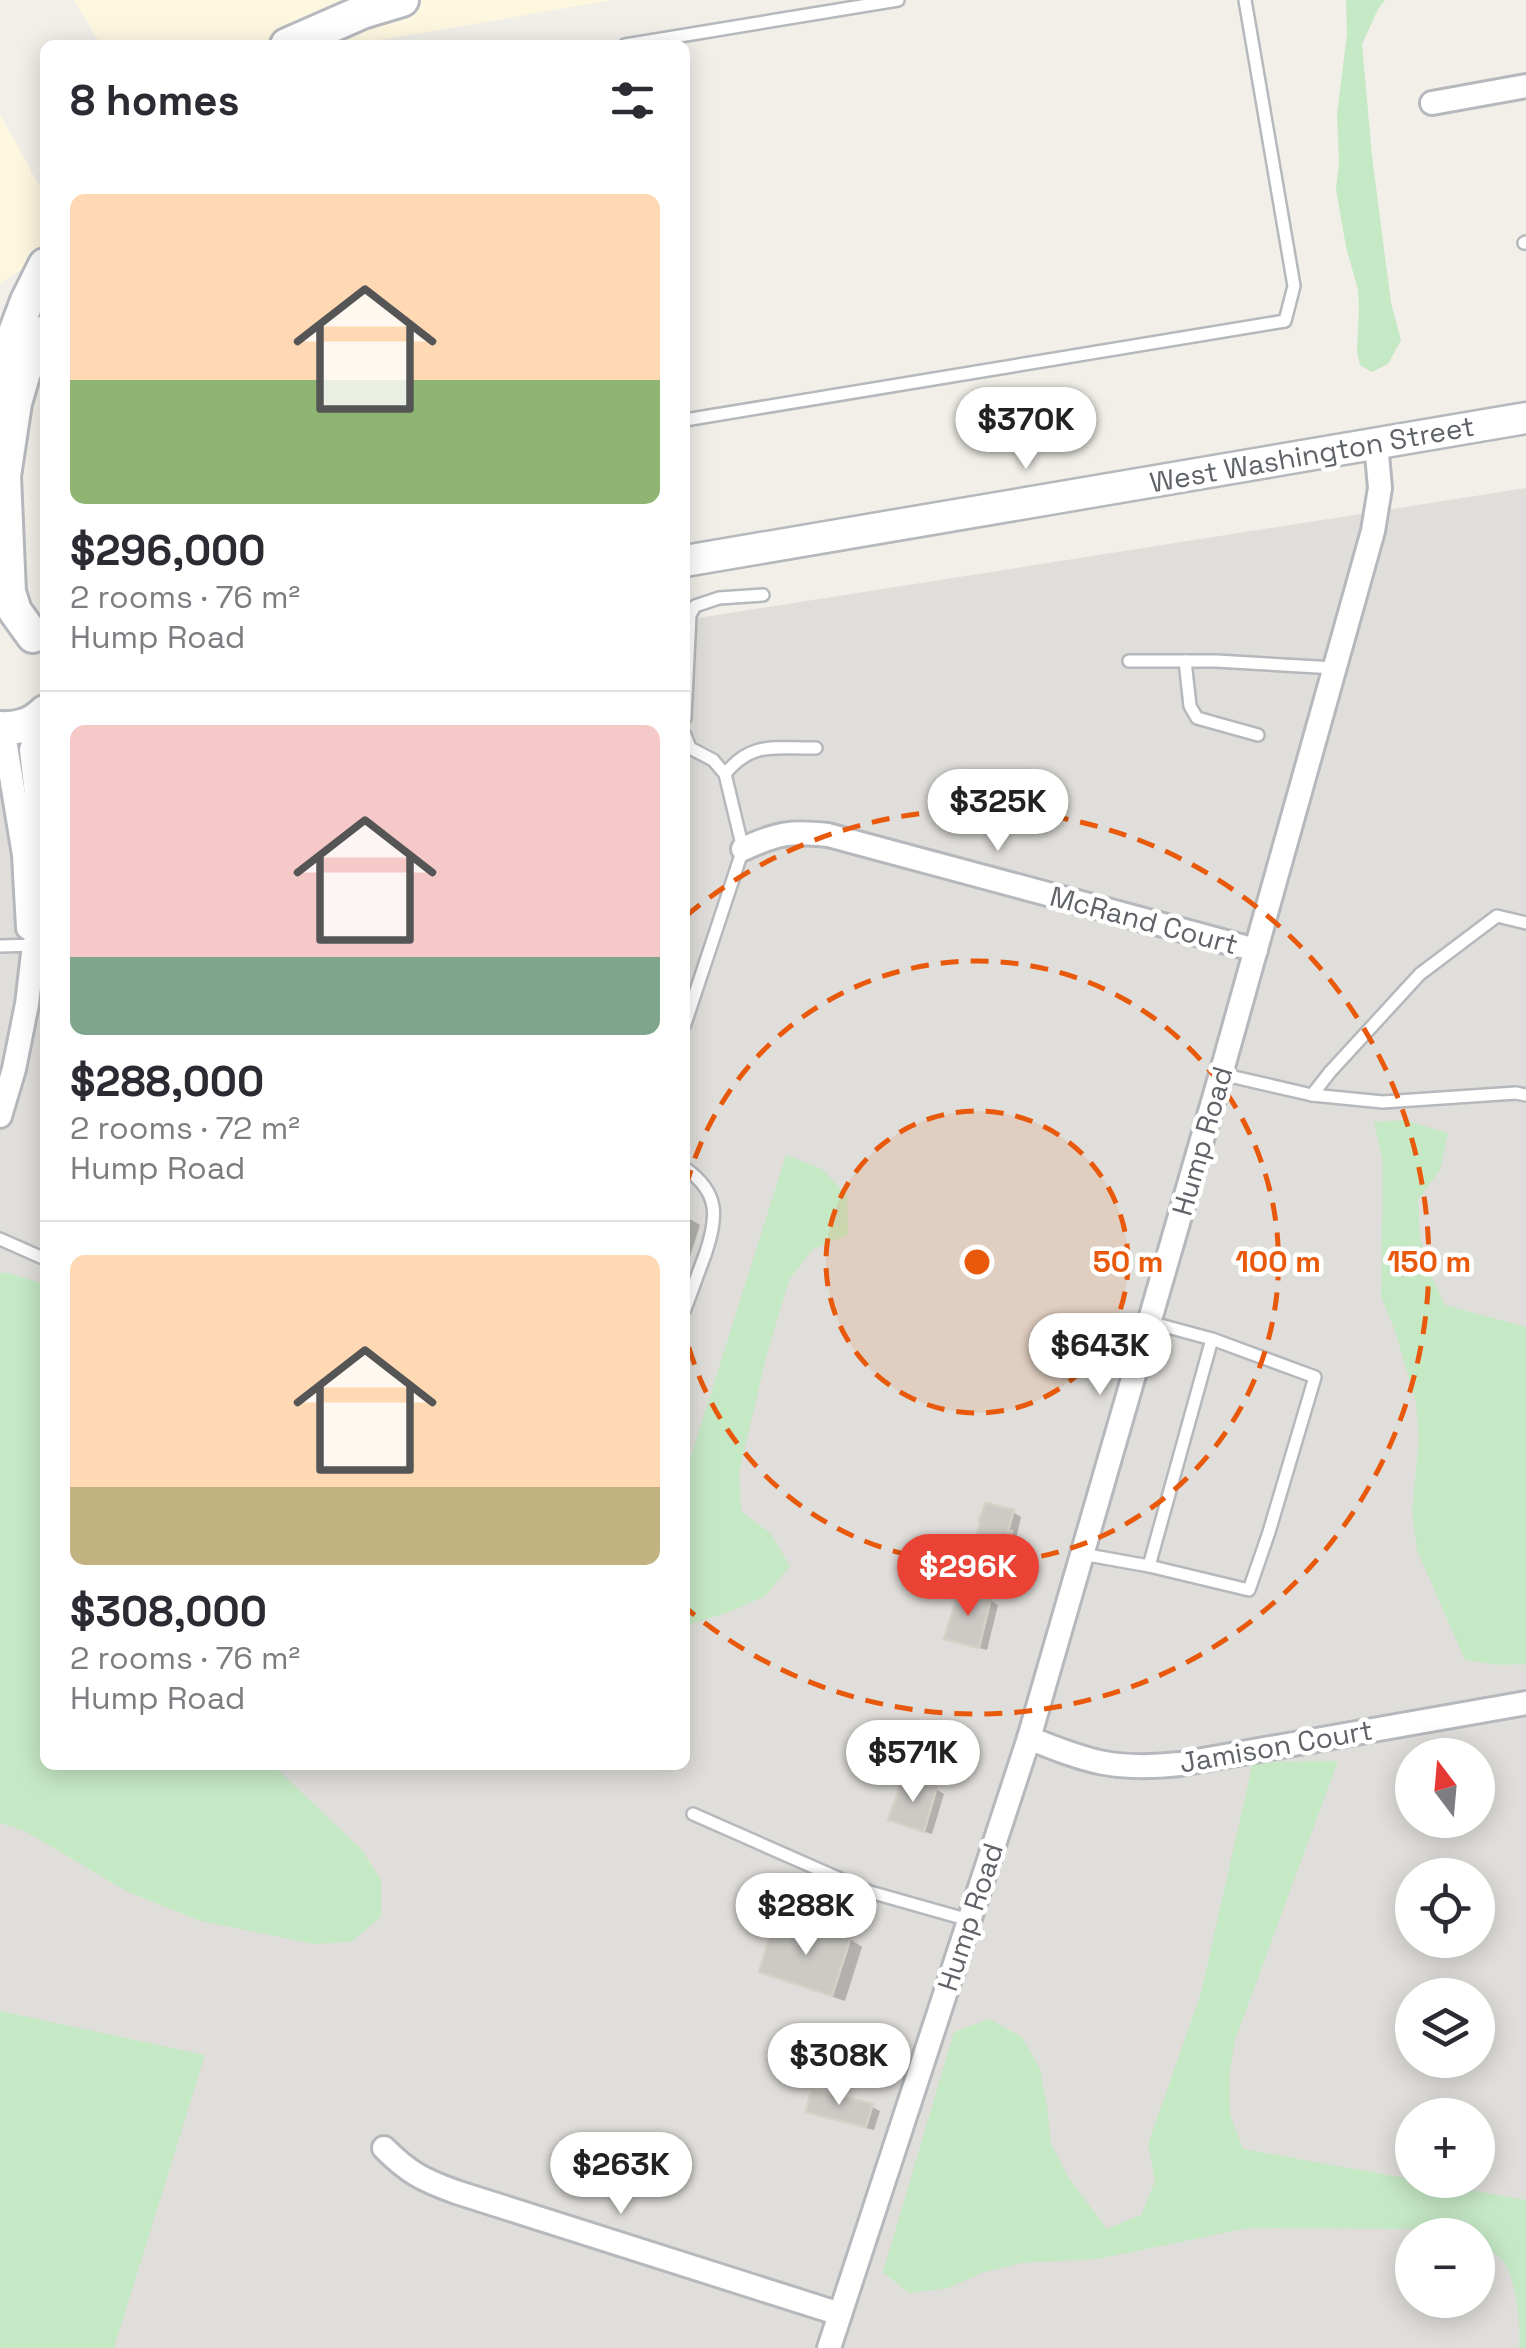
<!DOCTYPE html>
<html lang="en">
<head>
<meta charset="utf-8">
<style>
  body { margin:0; font-family:"Space Grotesk",sans-serif; background:#f2f2f3; color:#2b2b33; height:100vh; display:flex; flex-direction:column; font-size:38px; white-space:nowrap }
  * { box-sizing:border-box; margin:0 }
  p { font-size:32px; color:#7c7c81 }
  .icon { flex:none; width:55px; height:55px; fill:none; stroke:currentColor; stroke-width:2; stroke-linecap:round; stroke-linejoin:round }
  .map { position:relative; flex:1; overflow:hidden }
  .drawer { position:absolute; left:40px; top:40px; width:650px; height:1730px; display:flex; flex-direction:column; background:#fff; border-radius:15px; box-shadow:0 5px 25px #0003 }
  .drawer>* { flex:none }
  .needle { width:65px; rotate:344deg }
  .controls { position:absolute; left:1395px; top:1738px; display:grid; gap:20px }
  .controls a { display:grid; place-items:center; width:100px; height:100px; border-radius:50%; background:#fff; box-shadow:0 5px 25px #0003; font-size:50px }
  .price { position:absolute; translate:-50% -85px; padding:0 22px; border-radius:35px; background:#fff; color:#222; font-size:32px; line-height:65px; filter:drop-shadow(0 2px 5px #0008) }
  .price::after { content:''; position:absolute; left:50%; top:60px; width:30px; height:22px; margin-left:-15px; background:inherit; clip-path:polygon(0 0,100% 0,50% 100%) }
  .price.active { background:#ea4335; color:#fff }
  ul { padding:0; list-style:none }
  li { display:grid; align-content:center; gap:20px; height:530px; padding:0 30px }
  li+li { border-top:2px solid #e1e1e2 }
  li span { display:grid; place-items:center; height:310px; border-radius:15px; color:#555 }
  li>.icon { margin-inline-start:auto }
  span .icon { width:180px; height:180px; fill:#fffc; stroke-width:1 }
  li b { font-size:42px }
  h2 { display:flex; justify-content:space-between; align-items:center; height:120px; padding:0 30px; font-size:42px }
  .map>svg:first-child { display:block }
  .commercial { fill:#fef7e0 }
  .industrial { fill:#e0deda; fill-rule:evenodd }
  .green { fill:#c5e8c5 }
  .shadow { fill:#0003 }
  .building { fill:#cccac5; stroke:#d6d1c6; stroke-width:2.5 }
  .lines { fill:none; stroke-linecap:round; stroke-linejoin:round }
  .service-casing { stroke:#b5b8bc; stroke-width:16 }
  .minor-casing { stroke:#b5b8bc; stroke-width:28 }
  .tertiary-casing { stroke:#b5b8bc; stroke-width:35 }
  .secondary-casing { stroke:#b6babf; stroke-width:38 }
  .service { stroke:#fff; stroke-width:11 }
  .minor { stroke:#fff; stroke-width:22 }
  .tertiary { stroke:#fff; stroke-width:30 }
  .secondary { stroke:#fff; stroke-width:32 }
  .ring { fill:none; stroke:#e8590c; stroke-width:5; stroke-dasharray:18 12 }
  .labels { text-anchor:middle; stroke-width:9; stroke-linejoin:round; paint-order:stroke }
  .street-label { font-size:28px; fill:#5f6368; stroke:#fff }
  .centre { fill:#e8590c; stroke:#fff; stroke-width:5 }
  .ring-label { font-size:30px; text-anchor:middle; font-weight:bold; fill:#e8590c; stroke:#fff; stroke-width:9; stroke-linejoin:round; paint-order:stroke }
</style>
</head>
<body>
<div class="map">
<svg width="1526" height="2348" viewBox="0 0 1526 2348">
  <rect width="100%" height="100%" fill="#f1efe8"/>
  <g class="commercial">
    <polygon points="74,0 614,0 350,45 101,45"/>
    <polygon points="0,114 39,185 45,182 45,252 0,284"/>
  </g>
  <path class="industrial" d="M1526,488v1860h-1526v-1621l45,-8v1046h640v-1145zM1412,1755h66v65h-66zM1412,1875h66v65h-66zM1412,1995h66v65h-66zM1412,2115h66v65h-66zM1412,2235h66v65h-66z"/>
  <g class="green">
    <polygon points="1346,0 1385,0 1378,9 1362,44 1372,156 1391,303 1401,340 1388,364 1372,372 1360,365 1357,352 1359,308 1358,289 1346,247 1336,189 1339,162 1337,114 1347,34"/>
    <polygon points="1404,1120 1448,1133 1440,1170 1418,1200 1420,1237 1430,1273 1445,1305 1526,1327 1526,1664 1501,1665 1465,1660 1417,1550 1412,1512 1419,1439 1416,1402 1395,1331 1381,1296 1383,1162 1374,1122"/>
    <polygon points="786,1155 822,1169 847,1196 848,1235 813,1249 789,1280 767,1354 739,1472 741,1511 771,1534 790,1566 765,1596 729,1612 685,1626 685,1475"/>
    <polygon points="0,1273 8,1273 45,1284 45,1765 273,1765 362,1850 381,1880 381,1917 351,1942 314,1944 201,1921 126,1891 25,1831 0,1823"/>
    <path d="M1338,1761l-103,279 -6,36 1,38 13,35 283,51v148h-7c2,-24 -2,-65 -15,-86 -5,-7 -19,-13 -26,-18v-9h-23l-28,-6 -179,-1 -151,31 -76,4 -37,9 -36,16 -39,5 -26,-21 71,-240 35,-13 33,18 18,32 7,37 4,38 17,33 39,52 34,-14 14,-34 -7,-37 53,-151 52,-231z"/>
    <polygon points="0,2011 205,2055 114,2348 0,2348"/>
  </g>
  <g class="shadow">
    <polygon points="685,1216 700,1225 685,1272"/>
    <polygon points="1013,1512 1021,1517 1013,1553 985,1547 977,1543"/>
    <polygon points="990,1600 998,1605 987,1650 955,1642 947,1638"/>
    <polygon points="936,1789 944,1794 932,1834 899,1824"/>
    <polygon points="850,1939 862,1947 845,2001 775,1978 762,1971 813,1941"/>
    <polygon points="872,2107 880,2111 874,2130 817,2116 809,2111"/>
  </g>
  <g class="building">
    <polygon points="986,1503 1014,1510 1008,1531 1012,1531 1005,1550 974,1544 980,1523 978,1522"/>
    <polygon points="959,1590 991,1598 979,1648 944,1639"/>
    <polygon points="903,1778 937,1787 924,1832 888,1820"/>
    <polygon points="773,1925 812,1938 816,1926 851,1937 832,1996 759,1972"/>
    <polygon points="813,2090 873,2104 866,2127 806,2112 810,2094"/>
  </g>
  <g class="lines">
    <defs>
      <g id="service">
        <polyline points="625,45 898,0"/>
        <polyline points="1524,243 1526,242"/>
        <polyline points="685,420 1285,321 1294,286 1245,0"/>
        <polyline points="1129,661 1216,661 1335,668"/>
        <polyline points="1185,661 1190,706 1197,718 1258,735"/>
        <polyline points="685,718 690,615 695,606 719,598 763,595"/>
        <polyline points="685,735 690,748 713,760 725,774 743,849 685,1024"/>
        <path d="M725,774c27,-34 52,-25 91,-26"/>
        <polyline points="0,946 36,945"/>
        <polyline points="1221,1074 1312,1095 1383,1102 1516,1093 1526,1095"/>
        <polyline points="1312,1095 1330,1072 1420,974 1497,916 1526,923"/>
        <path d="M685,1168c35,25 33,49 20,87 -7,18 -13,36 -20,54"/>
        <polyline points="0,1239 45,1259"/>
        <polyline points="1082,1554 1149,1566 1212,1339 1149,1322"/>
        <polyline points="1149,1566 1249,1590 1269,1532 1315,1377 1212,1339"/>
        <polyline points="693,1814 870,1892 969,1920"/>
      </g>
      <g id="minor">
        <polyline points="1432,103 1526,86"/>
        <polyline points="0,738 6,746 24,855 28,928"/>
        <path d="M743,849c35,-16 47,-18 85,-14l428,115"/>
        <polyline points="0,1116 14,1069 27,1004 34,945 41,926 43,856 31,750 42,715"/>
        <path d="M1029,1738c59,24 86,33 151,26l346,-61"/>
        <path d="M384,2148c25,25 39,32 72,44l384,122"/>
        <polyline points="829,2348 1029,1738 1221,1074 1373,531 1380,488 1376,443"/>
      </g>
      <polyline id="tertiary" points="685,561 1526,418"/>
      <g id="secondary">
        <polyline points="287,45 362,12 402,0"/>
        <polyline points="0,395 10,346 27,301 45,265"/>
        <polyline points="33,636 15,611 9,592 4,476 15,403 24,372 45,332"/>
        <path d="M0,728c18,1 32,-3 45,-16"/>
      </g>
    </defs>
    <use href="#service" class="service-casing"/>
    <use href="#minor" class="minor-casing"/>
    <use href="#tertiary" class="tertiary-casing"/>
    <use href="#secondary" class="secondary-casing"/>
    <use href="#service" class="service"/>
    <use href="#minor" class="minor"/>
    <use href="#tertiary" class="tertiary"/>
    <use href="#secondary" class="secondary"/>
  </g>
  <circle cx="977" cy="1262" r="151" fill="#e8590c" fill-opacity=".12"/>
  <g class="ring">
    <circle cx="977" cy="1262" r="151"/>
    <path d="M686 1187A301 301 0 1 1 686 1337"/>
    <path d="M686 916A452 452 0 1 1 686 1608"/>
  </g>
  <g class="labels">
    <g class="street-label">
      <text transform="translate(1312 454) rotate(-10)" y="10">West Washington Street</text>
      <text transform="translate(1144 920) rotate(15)" y="10">McRand Court</text>
      <text transform="translate(1202 1141) rotate(-74)" y="10">Hump Road</text>
      <text transform="translate(1276 1746) rotate(-10)" y="10">Jamison Court</text>
      <text transform="translate(970 1917) rotate(-72)" y="10">Hump Road</text>
    </g>
  </g>
  <circle cx="977" cy="1262" r="15" class="centre"/>
  <g class="ring-label">
    <text x="1128" y="1272">50 m</text>
    <text x="1278" y="1272">100 m</text>
    <text x="1429" y="1272">150 m</text>
  </g>
</svg>
<div class="controls">
<a><svg class="needle" viewBox="-14 -14 28 28"><path d="M0-13l5 13h-10z" fill="#e53935"/><path d="M0 13l5-13h-10z" fill="#7c7c81"/></svg></a>
<a><svg class="icon" aria-label="locate" viewBox="0 0 24 24"><circle cx="12" cy="12" r="6"/><path d="M12 2v4M12 18v4M2 12h4M18 12h4"/></svg></a>
<a><svg class="icon" aria-label="layers" viewBox="0 0 24 24"><path d="M12 4l9 5-9 5-9-5zM3 14l9 5 9-5"/></svg></a>
<a>+</a>
<a>−</a>
</div>
<b class="price" style="left:1026px;top:472px">$370K</b>
<b class="price" style="left:998px;top:854px">$325K</b>
<b class="price" style="left:1100px;top:1398px">$643K</b>
<b class="price active" style="left:968px;top:1619px">$296K</b>
<b class="price" style="left:913px;top:1805px">$571K</b>
<b class="price" style="left:806px;top:1958px">$288K</b>
<b class="price" style="left:839px;top:2108px">$308K</b>
<b class="price" style="left:621px;top:2217px">$263K</b>
<section class="drawer">
<h2>8 homes<svg class="icon" aria-label="filters" viewBox="0 0 24 24"><path d="M4 7h16M4 17h16"/><circle cx="9" cy="7" r="2"/><circle cx="15" cy="17" r="2"/></svg></h2>
<ul>
<li><span style="background:linear-gradient(#ffd9b3 60%,#8fb573 0)"><svg class="icon" aria-label="home" viewBox="0 0 24 24"><path d="M3 11l9-7 9 7M6 9v11h12V9"/></svg></span><div><b>$296,000</b><p>2 rooms · 76 m²</p><p>Hump Road</p></div></li>
<li><span style="background:linear-gradient(#f6c9c9 75%,#7fa58c 0)"><svg class="icon" aria-label="home" viewBox="0 0 24 24"><path d="M3 11l9-7 9 7M6 9v11h12V9"/></svg></span><div><b>$288,000</b><p>2 rooms · 72 m²</p><p>Hump Road</p></div></li>
<li><span style="background:linear-gradient(#ffd9b3 75%,#c2b280 0)"><svg class="icon" aria-label="home" viewBox="0 0 24 24"><path d="M3 11l9-7 9 7M6 9v11h12V9"/></svg></span><div><b>$308,000</b><p>2 rooms · 76 m²</p><p>Hump Road</p></div></li>
</ul>
</section>
</div>
</body>
</html>
